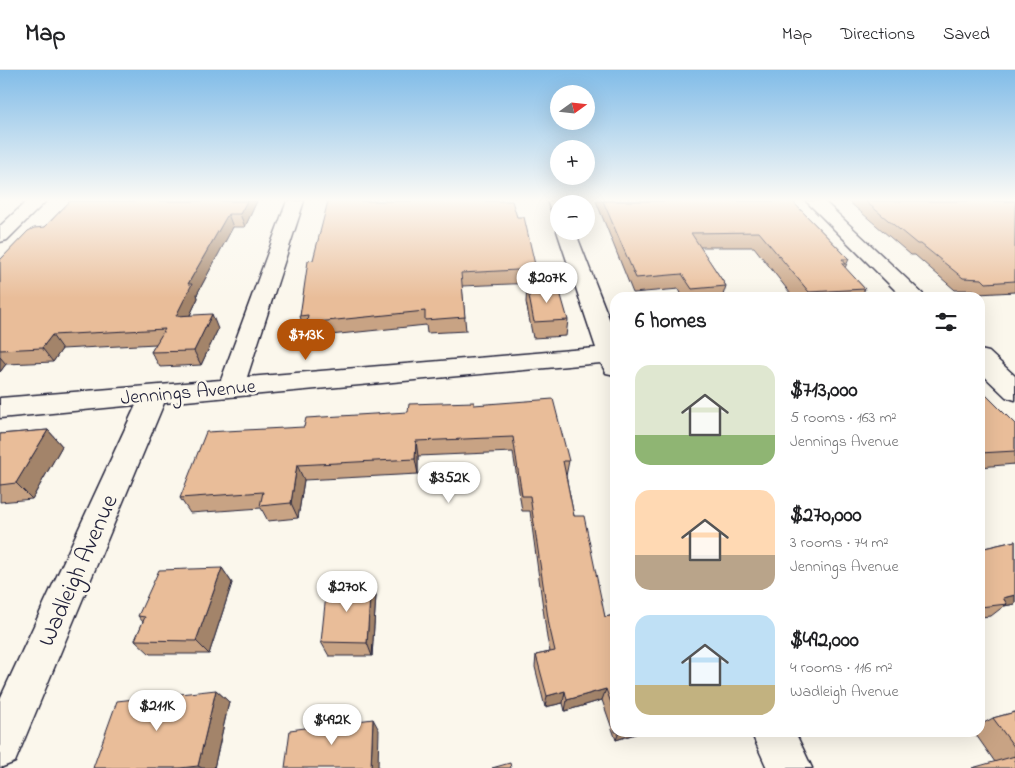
<!DOCTYPE html>
<html lang="en">
<head>
<meta charset="utf-8">
<style>
  body { margin:0; font-family:"Indie Flower",sans-serif; background:#f2f2f2; color:#202124; height:100vh; display:flex; flex-direction:column; font-size:19px; white-space:nowrap }
  * { box-sizing:border-box; margin:0 }
  p { font-size:16px; color:#757577 }
  .icon { flex:none; width:28px; height:28px; fill:none; stroke:currentColor; stroke-width:2; stroke-linecap:round; stroke-linejoin:round }
  .map { position:relative; flex:1; overflow:hidden }
  .details { position:absolute; left:610px; top:222px; width:375px; height:445px; display:flex; flex-direction:column; background:#fff; border-radius:15px; box-shadow:0 5px 20px #0002 }
  .details>* { flex:none }
  .needle { width:32px; rotate:75deg }
  .fabs { position:absolute; left:550px; top:15px; display:grid; gap:10px }
  .fabs a { display:grid; place-items:center; width:45px; height:45px; border-radius:50%; background:#fff; box-shadow:0 5px 20px #0002; font-size:25px }
  .price { position:absolute; translate:-50% -42px; padding:0 11px; border-radius:18px; background:#fff; color:#222; font-size:16px; line-height:32px; filter:drop-shadow(0 1px 2px #0008) }
  .price::after { content:''; position:absolute; left:50%; top:30px; width:15px; height:11px; margin-left:-8px; background:inherit; clip-path:polygon(0 0,100% 0,50% 100%) }
  .price.selected { background:#b45309; color:#fff }
  ul { padding:0; list-style:none }
  li { display:flex; align-items:center; gap:15px; height:125px; padding:0 25px }
  li span { display:grid; place-items:center; flex:none; width:140px; height:100px; border-radius:15px; color:#555 }
  li>.icon { margin-inline-start:auto }
  span .icon { width:60px; height:60px; fill:#fffc; stroke-width:1 }
  li b { font-size:21px }
  h2 { display:flex; justify-content:space-between; align-items:center; height:60px; padding:0 25px; font-size:21px }
  header { display:flex; align-items:center; gap:30px; box-sizing:border-box; height:70px; padding:0 25px; background:#fff; border-bottom:1px solid #e0e0e0 }
  header strong { font-size:24px }
  nav { display:flex; gap:28px; margin-inline-start:auto; font-size:18px }
  .map>svg:first-child { display:block }
  .lines { fill:none; stroke-linecap:round; stroke-linejoin:round }
  .minor-casing { stroke:#22223b; stroke-width:3 }
  .minor { fill:#fbf7ec; fill-rule:evenodd }
  .wall { fill:#c8a384; stroke:#22223b }
  .shaded-wall { fill:#a3846b; stroke:#22223b }
  .building { fill:#e9bd99; stroke:#22223b }
  .labels { text-anchor:middle; stroke-width:5; stroke-linejoin:round; paint-order:stroke }
  .street-label { font-size:20px; fill:#22223b; stroke:#fbf7ec }
  .near-street-label { font-size:24px; fill:#22223b; stroke:#fbf7ec }
</style>
</head>
<body>
<header>
<strong>Map</strong>
<nav><a>Map</a><a>Directions</a><a>Saved</a></nav>
</header>
<div class="map">
<svg width="1015" height="698" viewBox="0 0 1015 698">
  <rect width="100%" height="100%" fill="#fbf7ec"/>
  <filter id="ink" filterUnits="userSpaceOnUse"><feTurbulence type="fractalNoise" baseFrequency=".02" numOctaves="2"/><feDisplacementMap in="SourceGraphic" scale="10" xChannelSelector="R" yChannelSelector="G"/><feConvolveMatrix kernelMatrix="1 2 1 2 8 2 1 2 1" color-interpolation-filters="sRGB"/></filter>
  <g filter="url(#ink)">
    <g class="lines">
      <defs>
        <g id="minor">
          <polygon points="27,131 46,131 7,170 0,172 0,156"/>
          <polygon points="287,131 304,131 247,307 596,278 557,161 559,158 559,161 575,161 615,264 615,305 606,303 601,293 164,333 15,692 0,698 0,629 136,335 0,348 0,328 221,310"/>
          <polygon points="547,131 563,131 565,134 559,134 559,145 553,144"/>
          <polygon points="806,131 824,131 927,228 903,228"/>
          <polygon points="980,280 989,282 1015,306 1015,330 1006,327 980,302"/>
          <polygon points="751,662 795,662 812,698 767,698"/>
        </g>
      </defs>
      <use href="#minor" class="minor-casing"/>
      <use href="#minor" class="minor"/>
    </g>
    <g class="wall">
      <polygon points="70,131 257,131 245,157 233,157 197,224 198,228 190,245 218,259 201,295 160,297 151,282 156,274 62,279 53,292 6,294 0,302 0,190 45,157"/>
      <polygon points="596,131 792,131 849,189 845,198 865,219 860,228 794,228 754,177 700,177 726,216 722,228 683,228 679,219 633,223"/>
      <polygon points="848,131 1015,131 1015,222 978,224 974,220 955,220 915,185 911,185"/>
      <polygon points="517,147 536,199 535,213 462,216 466,261 427,263 426,255 311,267 309,260 304,260 300,246 313,190"/>
      <polygon points="527,216 568,250 566,266 533,268 526,232"/>
      <polygon points="980,319 1015,354 1015,394 980,397"/>
      <polygon points="474,335 569,391 566,406 574,446 605,547 615,545 615,662 641,662 616,670 602,630 565,641 563,633 545,637 535,597 536,585 550,582 547,568 530,441 522,441 513,382 418,386 418,404 304,410 298,448 268,451 261,438 190,443 180,428 304,357"/>
      <polygon points="48,360 62,376 32,429 0,432 0,364"/>
      <polygon points="1015,471 1015,534 1004,536 991,546 980,547 980,479"/>
      <polygon points="222,498 232,513 209,584 150,584 135,570 143,552 138,546"/>
      <polygon points="376,525 372,586 329,586 321,572"/>
      <polygon points="216,620 229,632 214,698 93,698"/>
      <polygon points="1015,642 1015,698 995,692 974,662 980,662 980,655 993,648"/>
    </g>
    <g class="shaded-wall">
      <polygon points="247,131 257,131 245,157 240,144"/>
      <polygon points="228,144 233,157 197,224 198,228 183,260 176,246 188,214"/>
      <polygon points="212,244 218,259 201,295 194,281"/>
      <polygon points="52,265 62,279 53,292 42,278"/>
      <polygon points="0,287 6,294 0,302"/>
      <polygon points="48,360 62,376 32,429 16,413"/>
      <polygon points="416,371 418,386 418,404 415,389"/>
      <polygon points="297,395 304,410 298,448 291,433"/>
      <polygon points="222,498 232,513 209,584 196,571"/>
      <polygon points="371,510 376,525 372,586 367,573"/>
      <polygon points="1015,525 1015,534 1004,536 1007,534 1003,528"/>
      <polygon points="606,619 602,630 565,641 567,630"/>
      <polygon points="216,620 229,632 214,698 202,698 198,696"/>
      <polygon points="565,621 563,633 545,637 547,626"/>
      <polygon points="373,649 379,660 378,698 371,698"/>
      <polygon points="619,662 641,662 616,670"/>
    </g>
    <g class="building">
      <polygon points="70,131 247,131 240,144 228,144 188,214 192,214 176,246 212,244 194,281 151,282 165,259 52,265 42,278 0,280 0,190 28,161 34,158 45,157"/>
      <polygon points="328,131 512,131 517,147 524,147 536,199 461,203 465,247 425,250 425,241 307,253 308,245 300,246 308,191 313,190"/>
      <polygon points="603,131 792,131 849,189 842,189 846,194 842,194 865,219 809,222 759,162 691,163 726,216 692,219 682,204 636,208"/>
      <polygon points="865,131 1015,131 1015,211 986,213 982,209 963,208 921,174 917,174"/>
      <polygon points="558,215 568,250 534,252 527,216"/>
      <polygon points="980,319 1015,354 1015,381 980,383"/>
      <polygon points="553,329 569,391 563,391 574,446 584,446 605,547 615,545 615,644 606,619 567,630 565,621 547,626 536,585 555,581 549,555 530,426 522,426 513,367 416,371 415,389 297,395 291,433 260,436 263,422 180,428 206,362 304,357 306,348 408,342 409,334 474,332 474,335"/>
      <polygon points="48,360 16,413 0,415 0,364"/>
      <polygon points="1015,471 1015,525 1003,528 1007,534 980,537 980,479"/>
      <polygon points="222,498 196,571 135,570 145,547 138,546 159,500"/>
      <polygon points="371,510 367,573 321,572 327,515"/>
      <polygon points="216,620 198,696 180,698 93,698 117,631"/>
      <polygon points="1015,642 1015,678 993,648"/>
      <polygon points="373,649 371,698 285,698 290,660"/>
      <polygon points="1015,686 1015,698 972,698"/>
      <polygon points="510,693 511,698 492,698"/>
    </g>
  </g>
  <linearGradient id="sky" x2="0" y2="1"><stop stop-color="#81bce8"/><stop offset="0.57" stop-color="#fdfbf6"/><stop offset="1" stop-color="#fdfbf6" stop-opacity="0"/></linearGradient>
  <rect width="1015" height="228" fill="url(#sky)"/>
  <g class="labels">
    <g class="street-label">
      <text transform="translate(188 321) rotate(-5)" y="7">Jennings Avenue</text>
    </g>
    <g class="near-street-label">
      <text transform="translate(77 500) rotate(-66)" y="8">Wadleigh Avenue</text>
    </g>
  </g>
</svg>
<div class="fabs">
<a><svg class="needle" viewBox="-14 -14 28 28"><path d="M0-13l5 13h-10z" fill="#e53935"/><path d="M0 13l5-13h-10z" fill="#757577"/></svg></a>
<a>+</a>
<a>−</a>
</div>
<b class="price" style="left:547px;top:234px">$207K</b>
<b class="price selected" style="left:306px;top:291px">$713K</b>
<b class="price" style="left:449px;top:434px">$352K</b>
<b class="price" style="left:347px;top:543px">$270K</b>
<b class="price" style="left:157px;top:662px">$211K</b>
<b class="price" style="left:332px;top:676px">$492K</b>
<section class="details">
<h2>6 homes<svg class="icon" aria-label="filters" viewBox="0 0 24 24"><path d="M4 7h16M4 17h16"/><circle cx="9" cy="7" r="2"/><circle cx="15" cy="17" r="2"/></svg></h2>
<ul>
<li><span style="background:linear-gradient(#dfe7d0 70%,#8fb573 0)"><svg class="icon" aria-label="home" viewBox="0 0 24 24"><path d="M3 11l9-7 9 7M6 9v11h12V9"/></svg></span><div><b>$713,000</b><p>5 rooms · 163 m²</p><p>Jennings Avenue</p></div></li>
<li><span style="background:linear-gradient(#ffd9b3 65%,#b9a48a 0)"><svg class="icon" aria-label="home" viewBox="0 0 24 24"><path d="M3 11l9-7 9 7M6 9v11h12V9"/></svg></span><div><b>$270,000</b><p>3 rooms · 74 m²</p><p>Jennings Avenue</p></div></li>
<li><span style="background:linear-gradient(#bfe0f5 70%,#c2b280 0)"><svg class="icon" aria-label="home" viewBox="0 0 24 24"><path d="M3 11l9-7 9 7M6 9v11h12V9"/></svg></span><div><b>$492,000</b><p>4 rooms · 116 m²</p><p>Wadleigh Avenue</p></div></li>
</ul>
</section>
</div>
</body>
</html>
